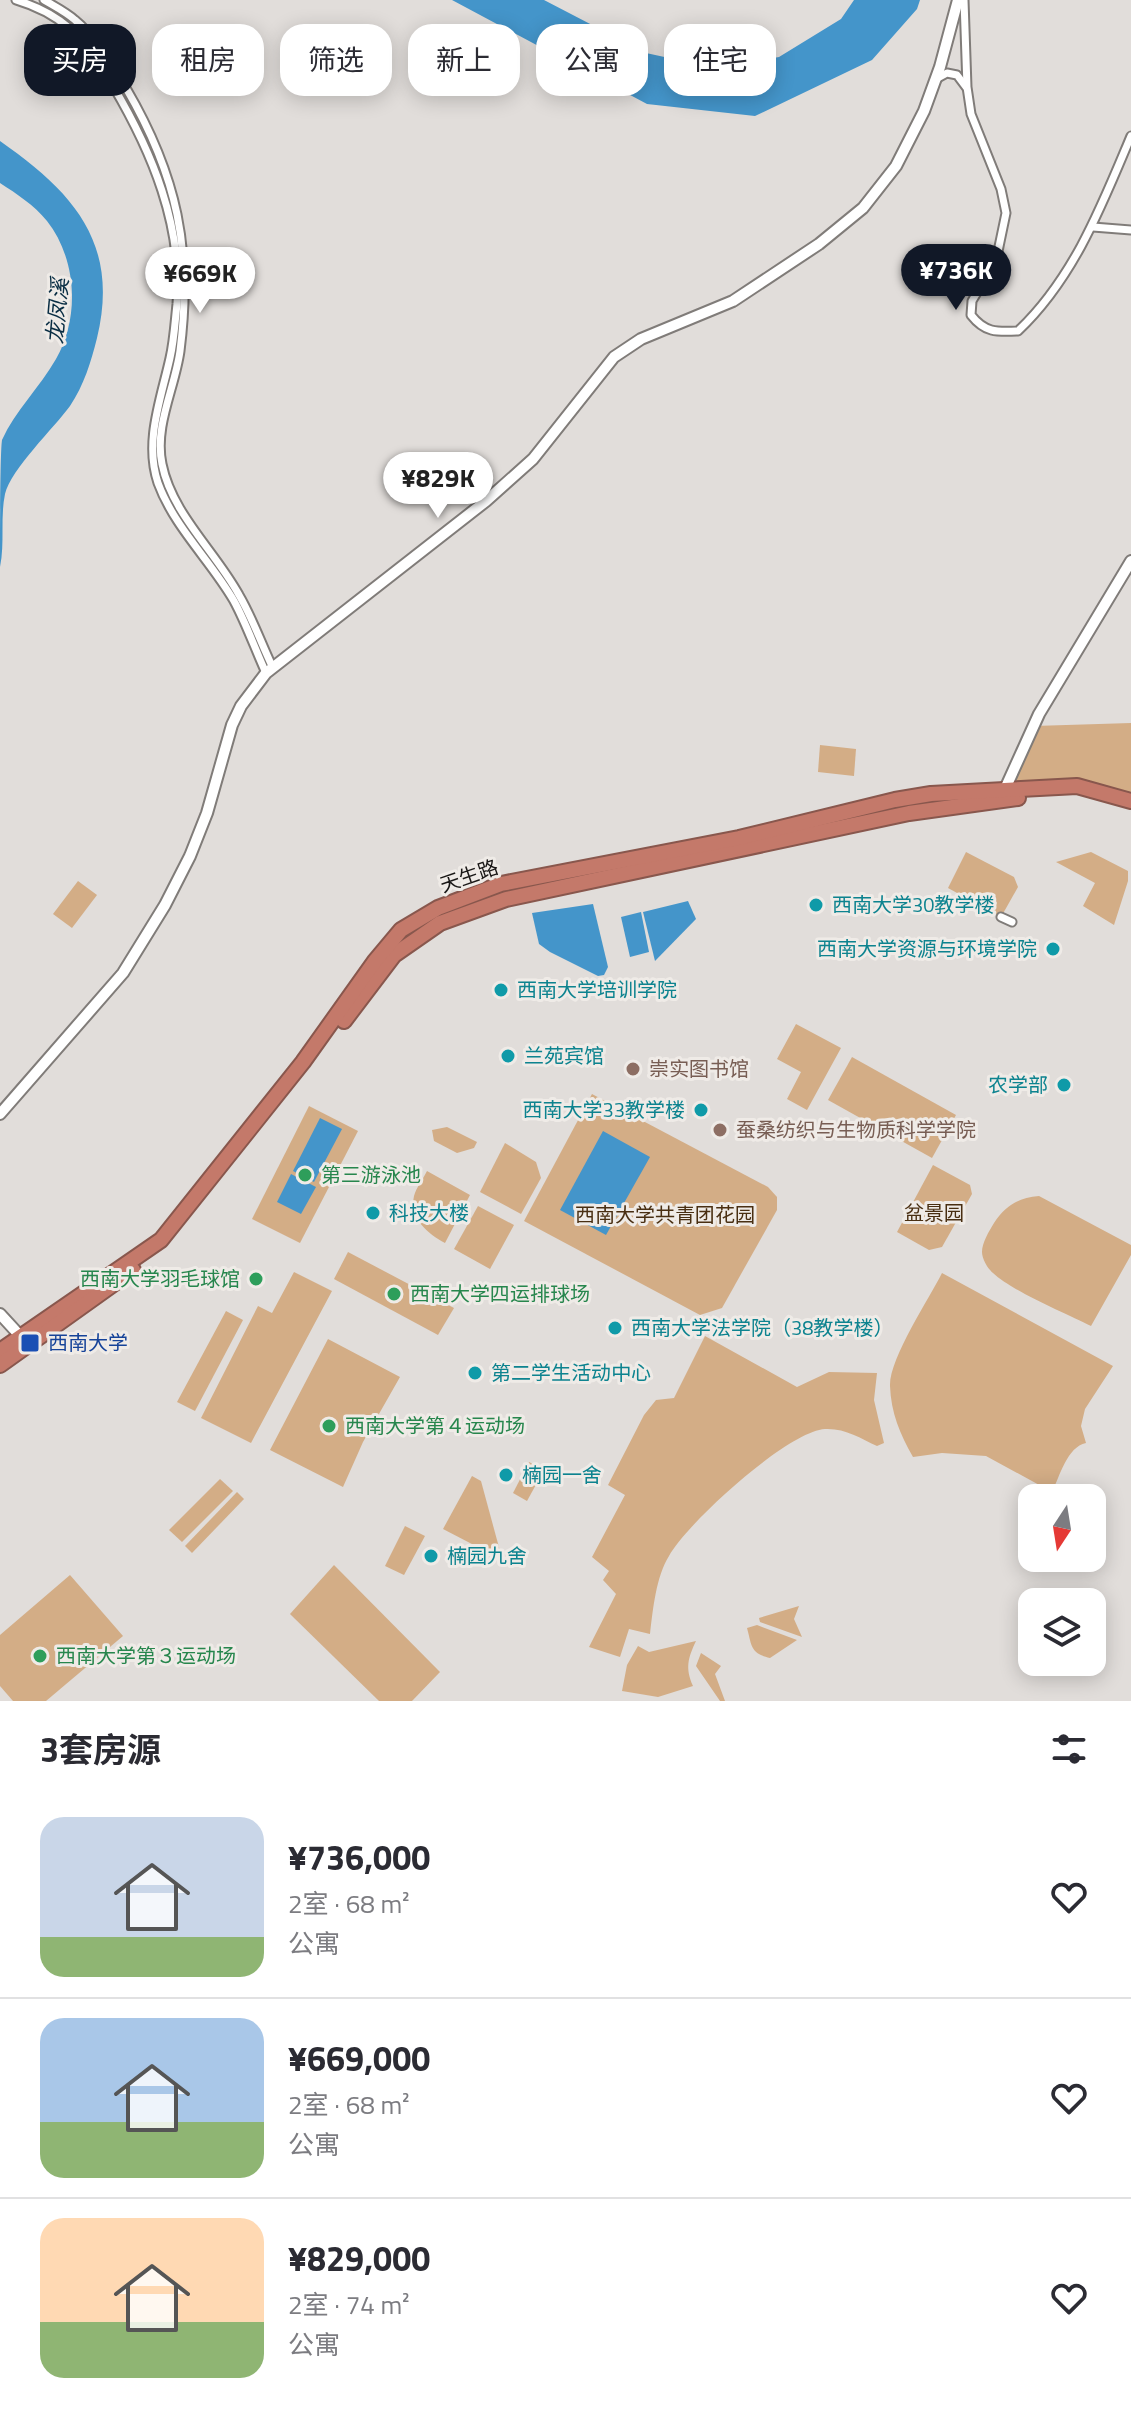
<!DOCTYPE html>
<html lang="zh">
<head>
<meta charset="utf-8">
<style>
  body { margin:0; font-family:"Titillium Web","Noto Sans SC",sans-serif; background:#f2f2f3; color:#2b2b33; height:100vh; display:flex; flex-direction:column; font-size:30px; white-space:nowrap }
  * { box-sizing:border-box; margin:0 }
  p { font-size:26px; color:#7c7c81 }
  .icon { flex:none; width:44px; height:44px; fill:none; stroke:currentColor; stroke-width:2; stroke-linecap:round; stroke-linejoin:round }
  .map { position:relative; height:1701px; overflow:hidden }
  .drawer { display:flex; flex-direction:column; background:#fff; flex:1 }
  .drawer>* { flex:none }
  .hud { position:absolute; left:24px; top:24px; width:1084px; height:72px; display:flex; gap:16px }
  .needle { width:52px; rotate:192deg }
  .tools { position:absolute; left:1018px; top:1484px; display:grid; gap:16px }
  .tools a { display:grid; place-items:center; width:88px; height:88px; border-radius:16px; background:#fff; box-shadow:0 4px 20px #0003; font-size:40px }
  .price { position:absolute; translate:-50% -68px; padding:0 18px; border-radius:28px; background:#fff; color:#222; font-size:26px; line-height:52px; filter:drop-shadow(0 2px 4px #0008) }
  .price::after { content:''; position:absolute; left:50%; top:48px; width:24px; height:18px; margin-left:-12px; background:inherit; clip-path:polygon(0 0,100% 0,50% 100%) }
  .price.selected { background:#111827; color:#fff }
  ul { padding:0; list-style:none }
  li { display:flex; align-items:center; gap:24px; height:200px; padding:0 40px }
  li+li { border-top:2px solid #e1e1e2 }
  li span { display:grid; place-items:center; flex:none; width:224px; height:160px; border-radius:24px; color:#555 }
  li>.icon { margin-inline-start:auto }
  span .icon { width:96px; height:96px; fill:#fffc; stroke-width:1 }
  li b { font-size:34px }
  h2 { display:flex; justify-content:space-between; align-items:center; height:96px; padding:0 40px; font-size:34px }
  .tag { padding:0 28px; border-radius:24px; background:#fff; box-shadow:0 4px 20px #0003; font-size:28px; line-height:72px }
  .tag.selected { background:#111827; color:#fff }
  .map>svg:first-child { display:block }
  .green { fill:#d3ad86 }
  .water { fill:#4495ca }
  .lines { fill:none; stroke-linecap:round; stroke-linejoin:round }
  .street-casing { stroke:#807c79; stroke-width:11 }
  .secondary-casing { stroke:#807c79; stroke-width:14 }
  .highway-casing { stroke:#88574d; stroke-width:18 }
  .street { stroke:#fff; stroke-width:7 }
  .secondary { stroke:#fff; stroke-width:10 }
  .highway { stroke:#c4796a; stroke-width:14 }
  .culture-dot { fill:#0f9aa8; stroke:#efebe7; stroke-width:3 }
  .education-dot { fill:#8d6e63; stroke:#efebe7; stroke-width:3 }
  .leisure-dot { fill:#2e9e5b; stroke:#efebe7; stroke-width:3 }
  .transit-dot { fill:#1a4fb4; stroke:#efebe7; stroke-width:3 }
  .labels { text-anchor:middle; stroke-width:6; stroke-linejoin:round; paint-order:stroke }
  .street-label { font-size:20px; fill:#1a1817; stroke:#efebe7 }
  .culture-label { font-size:20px; fill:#0d838f; stroke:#efebe7; text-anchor:start }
  .education-label { font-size:20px; fill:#785e54; stroke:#efebe7; text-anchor:start }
  .leisure-label { font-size:20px; fill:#27864d; stroke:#efebe7; text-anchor:start }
  .park-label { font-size:20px; fill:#492f12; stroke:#efebe7 }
  .transit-label { font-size:20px; fill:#164399; stroke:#efebe7; text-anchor:start }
  .water-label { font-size:22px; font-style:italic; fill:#0a2e44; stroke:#efebe7 }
</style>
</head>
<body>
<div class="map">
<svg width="1131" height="1701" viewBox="0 0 1131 1701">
  <rect width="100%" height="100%" fill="#e1ddda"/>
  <g class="green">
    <polygon points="1131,723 1131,801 1098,790 1005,789 1034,726"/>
    <polygon points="820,745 856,749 854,776 818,772"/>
    <polygon points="966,852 1014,877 1018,887 1001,917 948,888"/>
    <polygon points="1091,852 1128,871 1128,881 1114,925 1083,906 1095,883 1056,862"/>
    <polygon points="78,881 97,895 72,928 53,914"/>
    <polygon points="796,1024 841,1048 807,1110 787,1099 801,1072 777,1059"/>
    <polygon points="852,1057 956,1115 932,1158 828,1100"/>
    <polygon points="592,1094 768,1187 777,1197 777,1210 722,1308 700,1315 524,1221"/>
    <polygon points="309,1106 358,1131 300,1243 252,1219"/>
    <polygon points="447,1127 477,1142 474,1148 457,1153 434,1141 432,1130"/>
    <polygon points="505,1143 536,1162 541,1178 521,1214 480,1192"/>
    <polygon points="933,1165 970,1185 972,1194 942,1247 929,1250 897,1232"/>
    <path d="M427,1171l43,24 -25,48c-17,-9 -36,-25 -31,-47 2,-8 9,-17 13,-25z"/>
    <path d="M1039,1196l92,49v10l-40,71c-26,-13 -79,-35 -98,-53 -5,-4 -11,-14 -11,-21 0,-9 7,-21 12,-29 12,-18 24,-25 45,-27z"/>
    <polygon points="478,1206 514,1225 490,1269 454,1249"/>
    <polygon points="348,1252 454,1308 438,1335 334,1279"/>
    <polygon points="294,1272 332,1291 251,1443 201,1418 258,1306 272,1313"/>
    <path d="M942,1273l171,93 -28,43 -4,17 5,17c-19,4 -26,33 -34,49l-66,-36 -44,-3 -29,4c-13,-23 -22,-44 -23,-71 -1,-27 39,-87 52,-113z"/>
    <polygon points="226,1311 243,1320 195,1411 177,1402"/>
    <path d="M705,1336l92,51 32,-15 48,1 -3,27 10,43 -7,3c-17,-8 -32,-18 -52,-17 -37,2 -138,94 -156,127 -13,21 -16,53 -19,78l-21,-5 -9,28 -31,-10 27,-53 -13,-14 6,-9 -17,-14 33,-62 -17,-10 36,-70 12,-15 18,-2z"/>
    <polygon points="328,1339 400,1377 363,1442 343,1487 270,1450"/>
    <polygon points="529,1462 544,1470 527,1501 513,1493"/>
    <polygon points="472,1476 481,1481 500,1551 495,1556 443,1529"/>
    <polygon points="220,1479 233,1491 182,1542 169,1530"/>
    <polygon points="237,1492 244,1499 192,1553 185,1546"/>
    <polygon points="405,1526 425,1536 404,1575 385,1566"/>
    <polygon points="334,1565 440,1672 412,1701 379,1701 290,1614"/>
    <polygon points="70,1575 123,1636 46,1701 13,1701 0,1686 0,1635"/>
    <polygon points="799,1606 794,1619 802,1637 760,1622 759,1618"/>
    <path d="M757,1625l40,15 -27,18c-20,-5 -18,-12 -23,-30z"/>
    <path d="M696,1641c-8,17 -11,27 -3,45l-35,11 -36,-6 5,-26 11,-19 11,6z"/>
    <polygon points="701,1653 721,1666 715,1674 725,1701 720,1701 696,1666"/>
  </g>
  <g class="water">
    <polygon points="452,0 544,0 646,53 715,68 779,57 841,19 854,0 920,0 917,9 872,60 755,116 647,104"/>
    <path d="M0,141c73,51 120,102 97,197 -6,24 -13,47 -27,68 -16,22 -59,63 -65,88 -5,24 0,49 -5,73 0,-21 0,-114 2,-127 13,-29 38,-53 54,-81 24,-41 21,-100 -9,-138 -13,-16 -30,-27 -47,-38z"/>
    <polygon points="688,901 696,919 655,961 643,912"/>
    <polygon points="593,904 608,967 604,975 598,976 550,952 539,944 532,913"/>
    <polygon points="641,912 649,952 630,957 621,917"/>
    <polygon points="320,1118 342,1129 314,1182 293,1171"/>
    <polygon points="603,1131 650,1157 606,1235 560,1210"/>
    <polygon points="291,1174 316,1187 301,1214 277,1202"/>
  </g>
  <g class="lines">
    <defs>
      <g id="street">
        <path d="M16,0c20,6 37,14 53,28 18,14 32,39 44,58 39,66 70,140 64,218 -2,18 -3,37 -7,54 -9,41 -26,84 -12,125 16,44 53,78 76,118 12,22 21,48 32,72"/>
        <path d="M44,0c10,6 22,12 31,20 21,17 37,46 51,68 51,87 67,162 54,263 -5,37 -26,75 -18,113 10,50 53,87 77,131 13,22 22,48 33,71"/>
        <path d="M964,0l3,87 4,27 30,75 5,24 -10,48 -24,40 -1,14c14,18 26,17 47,16 56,-53 84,-126 113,-195"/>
        <polyline points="936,79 947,73 957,75 966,87"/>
        <polyline points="1093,227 1131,230"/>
        <polyline points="1001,917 1012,922"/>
      </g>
      <g id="secondary">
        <polyline points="1005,789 1039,714 1131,561"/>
        <polyline points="0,1114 123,973 165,905 190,856 207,813 232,725 241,706 266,673 486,501 533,459 614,357 641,339 733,301 819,244 863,208 896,166 924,111 940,67 958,0"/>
        <polyline points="0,1314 23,1339"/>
      </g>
      <g id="highway">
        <polyline points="344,1021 394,955 440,923 506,899 909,813 1018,798"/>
        <polyline points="0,1351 161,1240 303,1062 375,961 401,930 438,908 501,884 739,838 895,800 931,794 1077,786 1131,801"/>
        <polyline points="0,1365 133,1270"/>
      </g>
    </defs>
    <use href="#street" class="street-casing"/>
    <use href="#secondary" class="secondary-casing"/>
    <use href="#highway" class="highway-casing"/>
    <use href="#street" class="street"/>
    <use href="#secondary" class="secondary"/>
    <use href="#highway" class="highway"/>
  </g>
  <g class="culture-dot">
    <circle cx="816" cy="905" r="8"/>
    <circle cx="1053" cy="949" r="8"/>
    <circle cx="501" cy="990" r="8"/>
    <circle cx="508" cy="1056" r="8"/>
    <circle cx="1064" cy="1085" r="8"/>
    <circle cx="701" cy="1110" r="8"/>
    <circle cx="373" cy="1213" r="8"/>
    <circle cx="615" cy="1328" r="8"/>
    <circle cx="475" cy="1373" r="8"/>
    <circle cx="506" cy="1475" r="8"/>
    <circle cx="431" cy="1556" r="8"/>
  </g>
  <g class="education-dot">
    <circle cx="633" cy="1069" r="8"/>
    <circle cx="720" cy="1130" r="8"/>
  </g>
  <g class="leisure-dot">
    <circle cx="305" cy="1175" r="8"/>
    <circle cx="256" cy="1279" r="8"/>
    <circle cx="394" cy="1294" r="8"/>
    <circle cx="329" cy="1426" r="8"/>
    <circle cx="40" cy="1656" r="8"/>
  </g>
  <rect class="transit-dot" x="20" y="1333" width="20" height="20" rx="4"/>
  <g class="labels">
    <g class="street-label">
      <text transform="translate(469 876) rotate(-19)" y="7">天生路</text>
    </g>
    <g class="culture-label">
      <text x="832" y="912">西南大学30教学楼</text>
      <text x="1037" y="956" text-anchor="end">西南大学资源与环境学院</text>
      <text x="517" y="997">西南大学培训学院</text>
      <text x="524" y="1063">兰苑宾馆</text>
      <text x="1048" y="1092" text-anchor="end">农学部</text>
      <text x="685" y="1117" text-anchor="end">西南大学33教学楼</text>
      <text x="389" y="1220">科技大楼</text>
      <text x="631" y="1335">西南大学法学院（38教学楼）</text>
      <text x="491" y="1380">第二学生活动中心</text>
      <text x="522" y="1482">楠园一舍</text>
      <text x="447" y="1563">楠园九舍</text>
    </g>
    <g class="education-label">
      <text x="649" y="1076">崇实图书馆</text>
      <text x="736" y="1137">蚕桑纺织与生物质科学学院</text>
    </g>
    <g class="leisure-label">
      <text x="321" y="1182">第三游泳池</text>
      <text x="240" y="1286" text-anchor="end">西南大学羽毛球馆</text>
      <text x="410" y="1301">西南大学四运排球场</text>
      <text x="345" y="1433">西南大学第４运动场</text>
      <text x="56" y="1663">西南大学第３运动场</text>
    </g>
    <g class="park-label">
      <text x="934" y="1220">盆景园</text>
      <text x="665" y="1222">西南大学共青团花园</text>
    </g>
    <g class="transit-label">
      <text x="48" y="1350">西南大学</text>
    </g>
    <g class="water-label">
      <text transform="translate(57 311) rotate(-85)" y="8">龙凤溪</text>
    </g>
  </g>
</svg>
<div class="tools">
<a><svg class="needle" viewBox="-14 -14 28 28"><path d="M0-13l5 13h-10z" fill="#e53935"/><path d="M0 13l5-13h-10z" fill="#7c7c81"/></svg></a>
<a><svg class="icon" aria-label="layers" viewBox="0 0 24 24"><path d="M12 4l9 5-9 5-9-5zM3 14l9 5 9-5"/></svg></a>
</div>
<b class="price selected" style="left:956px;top:312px">¥736K</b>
<b class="price" style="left:200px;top:315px">¥669K</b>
<b class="price" style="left:438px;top:520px">¥829K</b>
<div class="hud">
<a class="tag selected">买房</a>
<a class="tag">租房</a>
<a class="tag">筛选</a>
<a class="tag">新上</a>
<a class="tag">公寓</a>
<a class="tag">住宅</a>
</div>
</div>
<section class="drawer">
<h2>3套房源<svg class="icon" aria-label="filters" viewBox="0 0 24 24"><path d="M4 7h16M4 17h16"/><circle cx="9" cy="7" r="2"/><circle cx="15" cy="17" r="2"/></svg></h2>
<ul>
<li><span style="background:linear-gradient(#c9d6e8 75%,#8fb573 0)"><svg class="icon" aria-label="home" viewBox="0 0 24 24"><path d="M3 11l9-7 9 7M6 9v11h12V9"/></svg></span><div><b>¥736,000</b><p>2室 · 68 m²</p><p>公寓</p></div><svg class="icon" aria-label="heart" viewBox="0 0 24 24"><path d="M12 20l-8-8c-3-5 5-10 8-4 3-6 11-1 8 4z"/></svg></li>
<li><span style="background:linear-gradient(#a9c7e8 65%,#8fb573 0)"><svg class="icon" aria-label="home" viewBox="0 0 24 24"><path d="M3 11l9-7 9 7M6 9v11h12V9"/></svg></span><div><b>¥669,000</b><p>2室 · 68 m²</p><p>公寓</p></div><svg class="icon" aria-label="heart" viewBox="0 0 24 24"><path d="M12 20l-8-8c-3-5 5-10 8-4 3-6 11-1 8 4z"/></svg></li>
<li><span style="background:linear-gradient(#ffd9b3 65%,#8fb573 0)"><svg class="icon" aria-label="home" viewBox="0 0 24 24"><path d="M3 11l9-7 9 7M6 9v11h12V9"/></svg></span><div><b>¥829,000</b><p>2室 · 74 m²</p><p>公寓</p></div><svg class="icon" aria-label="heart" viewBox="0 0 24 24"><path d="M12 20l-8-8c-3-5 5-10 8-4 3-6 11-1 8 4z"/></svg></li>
</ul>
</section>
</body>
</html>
